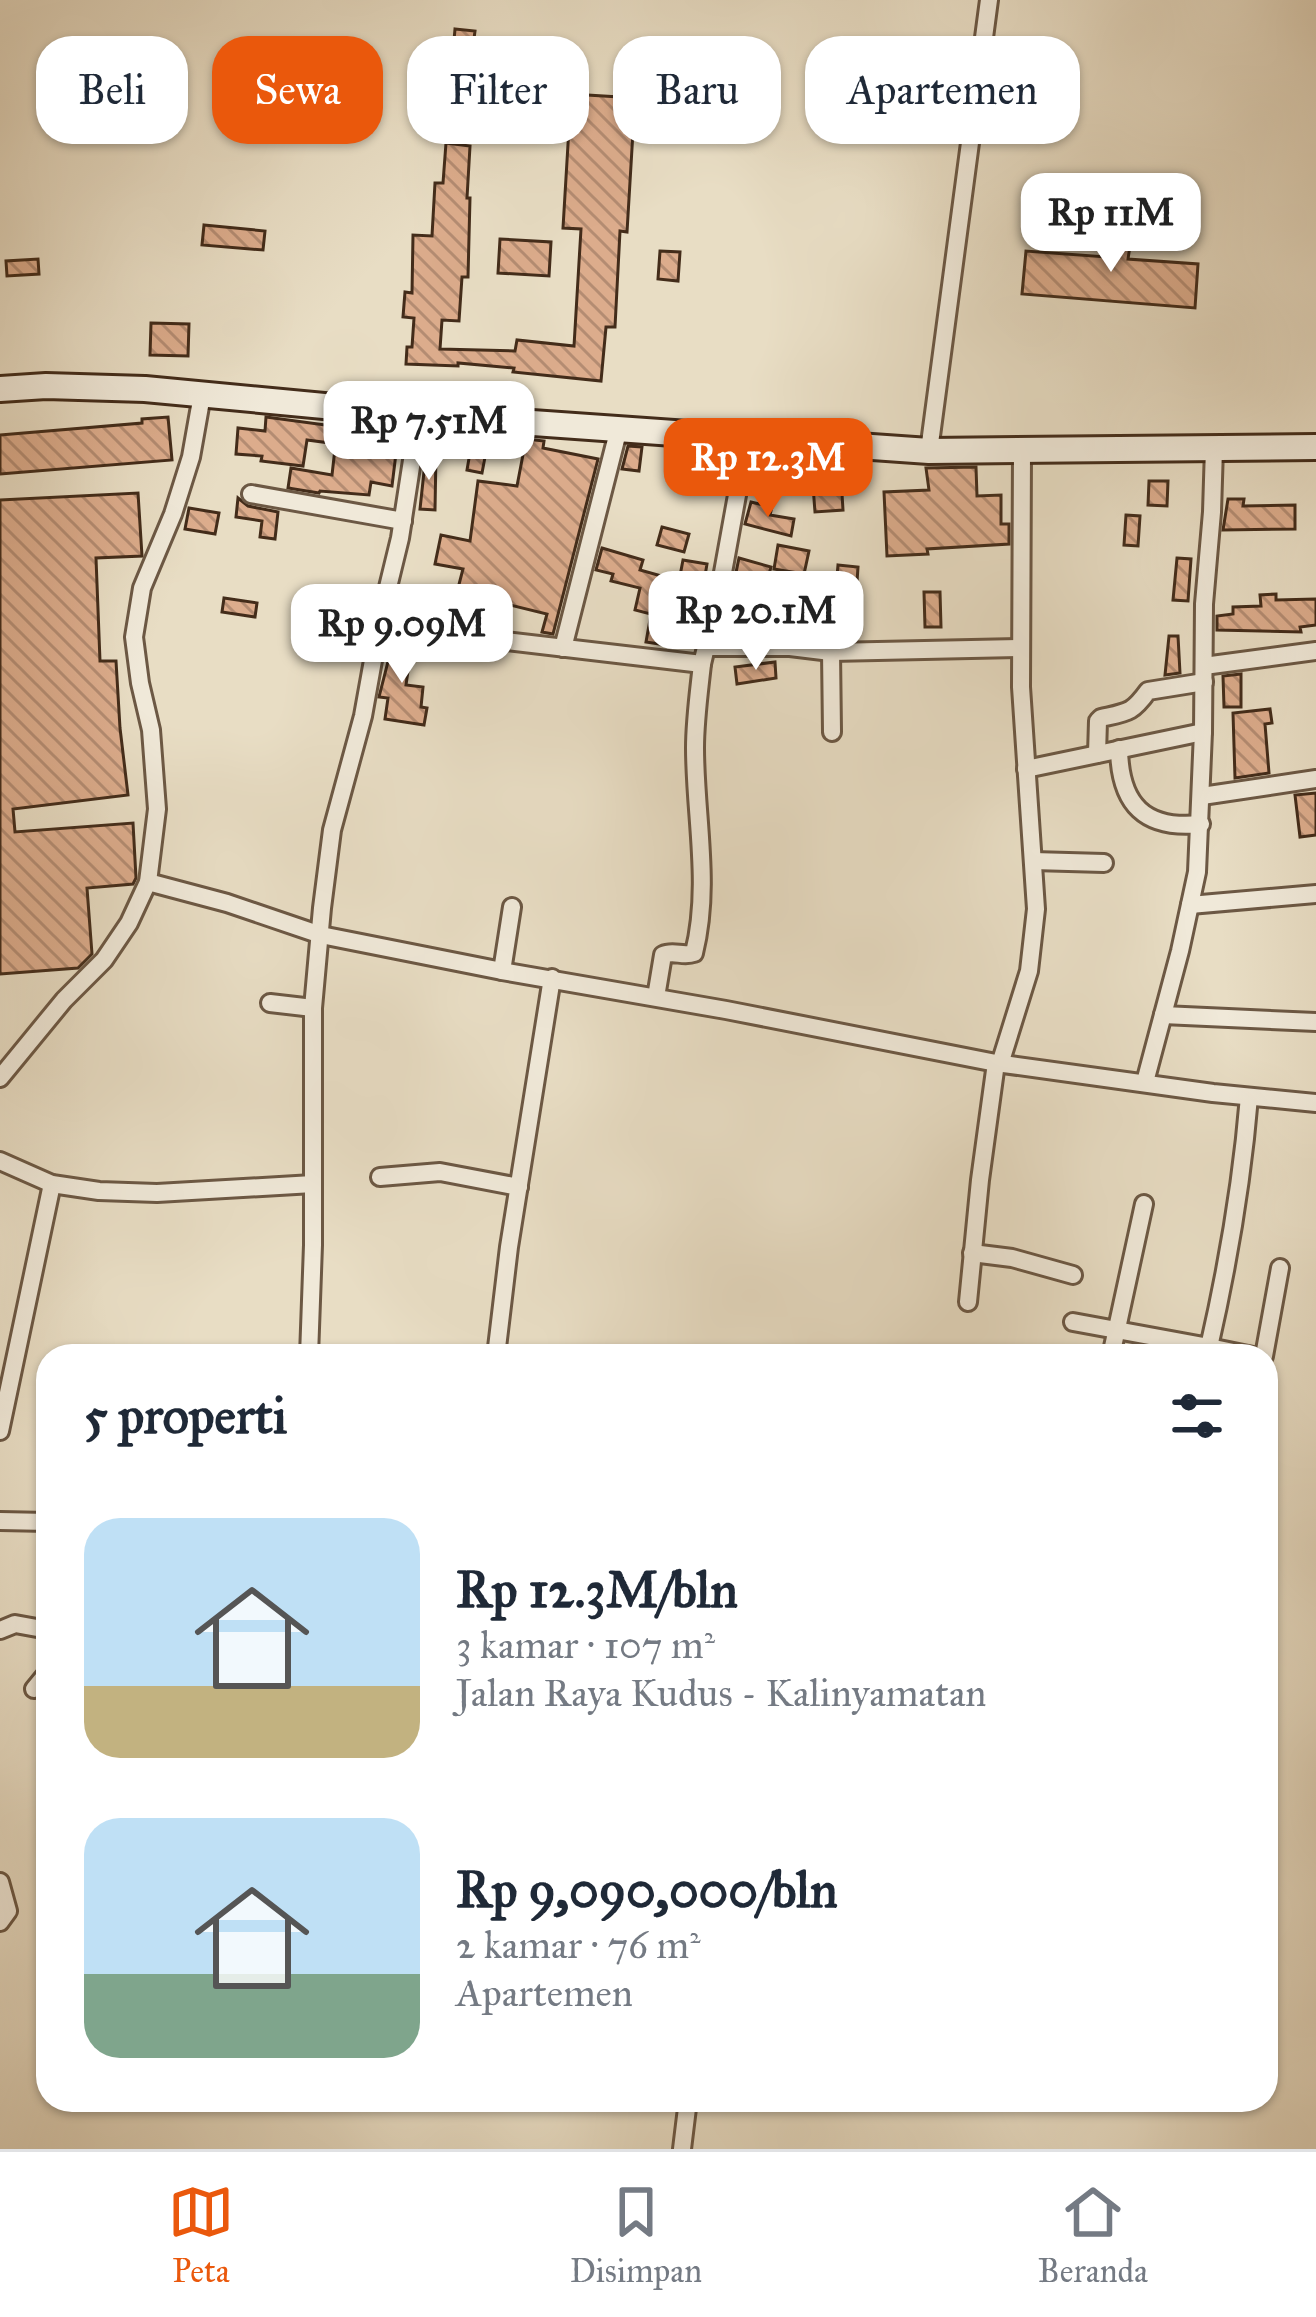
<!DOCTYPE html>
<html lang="id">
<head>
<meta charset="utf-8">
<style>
  body { margin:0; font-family:"IM FELL Great Primer",serif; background:#f6f6f7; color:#1f2937; height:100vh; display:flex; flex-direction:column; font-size:45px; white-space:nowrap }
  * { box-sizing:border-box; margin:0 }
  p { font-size:39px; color:#747a83 }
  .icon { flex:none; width:66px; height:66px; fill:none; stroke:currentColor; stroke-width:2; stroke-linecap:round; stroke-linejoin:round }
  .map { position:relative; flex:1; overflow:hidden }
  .sheet { position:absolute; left:36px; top:1344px; width:1242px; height:768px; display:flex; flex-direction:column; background:#fff; border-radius:36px; box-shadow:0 3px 9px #0004 }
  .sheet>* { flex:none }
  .banner { position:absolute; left:36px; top:36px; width:1245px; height:108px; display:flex; gap:24px }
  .price { position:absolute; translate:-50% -102px; padding:0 27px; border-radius:24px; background:#fff; color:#222; font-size:39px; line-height:78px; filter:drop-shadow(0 3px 6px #0008) }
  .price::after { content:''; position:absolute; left:50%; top:72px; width:36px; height:27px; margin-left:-18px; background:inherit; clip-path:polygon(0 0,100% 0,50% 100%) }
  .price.active { background:#ea580c; color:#fff }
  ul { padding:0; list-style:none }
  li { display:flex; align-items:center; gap:36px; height:300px; padding:0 48px }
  li span { display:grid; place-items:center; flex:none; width:336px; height:240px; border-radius:36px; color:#555 }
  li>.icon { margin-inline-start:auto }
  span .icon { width:144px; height:144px; fill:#fffc; stroke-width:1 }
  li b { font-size:51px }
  h2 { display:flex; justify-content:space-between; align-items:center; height:144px; padding:0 48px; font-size:51px }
  .tag { padding:0 42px; border-radius:36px; background:#fff; box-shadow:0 3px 9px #0004; font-size:42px; line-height:108px }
  .tag.active { background:#ea580c; color:#fff }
  .dock { display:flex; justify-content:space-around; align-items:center; height:168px; border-top:3px solid #e0e1e3; background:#fff; font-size:33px; color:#747a83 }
  .dock a { display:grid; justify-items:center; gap:6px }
  .dock .active { color:#ea580c }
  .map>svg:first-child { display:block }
  .building { fill:url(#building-back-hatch); stroke:#432c1a; stroke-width:3 }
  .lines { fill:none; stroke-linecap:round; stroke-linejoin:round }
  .minor-casing { stroke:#6c5844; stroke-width:22 }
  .secondary-casing { stroke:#432c1a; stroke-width:30 }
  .minor { stroke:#f0e9d9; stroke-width:16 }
  .secondary { stroke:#f0e9d9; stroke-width:24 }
</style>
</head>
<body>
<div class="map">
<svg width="1316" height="2149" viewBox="0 0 1316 2149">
  <defs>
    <pattern id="building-back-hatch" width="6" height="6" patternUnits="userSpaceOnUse" patternTransform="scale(3)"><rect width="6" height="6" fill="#dcac8c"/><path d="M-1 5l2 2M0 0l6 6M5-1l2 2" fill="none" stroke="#b48c72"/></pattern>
  </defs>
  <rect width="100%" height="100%" fill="#e8ddc4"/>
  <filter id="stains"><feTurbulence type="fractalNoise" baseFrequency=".00167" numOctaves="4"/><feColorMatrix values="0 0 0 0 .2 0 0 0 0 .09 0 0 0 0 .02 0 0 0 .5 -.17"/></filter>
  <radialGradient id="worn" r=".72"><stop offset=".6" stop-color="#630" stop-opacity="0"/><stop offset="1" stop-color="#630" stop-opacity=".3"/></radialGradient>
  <g class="building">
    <polygon points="455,29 475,31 472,54 453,52"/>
    <polygon points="465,61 479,62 476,90 462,88"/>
    <polygon points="571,94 635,98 627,232 620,231 615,327 606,327 601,381 513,372 514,368 458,363 458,366 406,364 407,347 412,347 414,318 403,317 405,292 412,293 413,235 432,236 435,183 443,183 446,143 470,146 467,198 470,198 468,277 462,277 459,321 442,320 440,349 515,351 517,340 574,346 581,229 563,228"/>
    <polygon points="1112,217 1134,220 1128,259 1198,264 1195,308 1022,294 1026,251 1106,257"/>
    <polygon points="204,225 265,231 263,250 202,245"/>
    <polygon points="500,239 551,242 549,276 498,273"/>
    <polygon points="660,251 680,252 678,281 658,279"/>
    <polygon points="38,259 39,274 7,276 6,261"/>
    <polygon points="151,323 189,324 188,356 150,355"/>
    <polygon points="168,417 172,460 0,474 0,435 142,423 142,419"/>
    <polygon points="266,417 333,426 330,443 307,440 303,466 261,461 262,456 236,454 238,428 265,431"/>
    <polygon points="337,431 398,437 392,486 371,482 369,495 320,491 319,493 288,488 291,468 332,475"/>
    <polygon points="473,435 489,436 482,473 467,470"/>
    <polygon points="526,439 544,441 543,448 598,459 553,634 542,632 547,614 473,596 466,622 450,619 463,569 435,564 441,535 470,541 478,481 517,486"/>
    <polygon points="628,446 642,447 639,471 622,469"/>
    <polygon points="426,453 436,453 435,510 420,509"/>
    <polygon points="678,453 693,456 688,481 674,478"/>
    <polygon points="796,458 842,461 845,493 842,494 843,510 815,512 813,486 797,486"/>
    <polygon points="976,467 977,496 1001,495 1001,524 1009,524 1009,544 927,549 928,554 887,556 884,492 929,490 926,468"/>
    <polygon points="1149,481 1168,481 1167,506 1148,505"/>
    <polygon points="138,493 142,556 96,558 100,661 116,661 120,728 128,795 13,809 15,832 133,823 136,878 133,884 87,888 92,954 78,968 0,974 0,500"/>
    <polygon points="238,498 248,506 278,512 275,539 260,537 262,521 236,517"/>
    <polygon points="1228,499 1244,499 1243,506 1295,505 1295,529 1223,530"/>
    <polygon points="751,502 772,507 770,515 794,519 791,536 745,524"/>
    <polygon points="189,508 219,513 215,534 185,529"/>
    <polygon points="1126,515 1140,516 1138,546 1124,545"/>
    <polygon points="662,527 689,534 684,552 657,545"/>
    <polygon points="778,545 809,551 804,574 774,569"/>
    <polygon points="602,548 643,560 640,570 679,581 683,560 707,564 699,611 684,608 679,647 646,642 651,614 635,610 640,588 611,581 613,574 596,570"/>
    <polygon points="739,558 771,567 762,600 732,592"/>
    <polygon points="1177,558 1191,559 1188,601 1173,600"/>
    <polygon points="838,565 858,567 856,597 859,597 855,634 832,633"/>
    <polygon points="924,592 940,592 941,627 925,627"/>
    <polygon points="1276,594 1276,600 1316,599 1316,625 1300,627 1301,632 1217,630 1217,616 1233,614 1233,607 1261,606 1260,595"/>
    <polygon points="224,598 257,603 255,617 222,612"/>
    <polygon points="753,601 792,604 789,634 750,627"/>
    <polygon points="409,635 413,636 406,685 423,687 421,707 427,708 424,725 385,719 388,698 379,697 394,638"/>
    <polygon points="1169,636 1178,636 1180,673 1165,675"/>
    <polygon points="775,662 776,678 737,684 735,667"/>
    <polygon points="1241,674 1241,707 1224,707 1223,676"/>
    <polygon points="1270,709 1272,723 1265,724 1269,773 1235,778 1233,713"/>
    <polygon points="1316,793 1316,835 1300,837 1295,795"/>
  </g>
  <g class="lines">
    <defs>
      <g id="minor">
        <polyline points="929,451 989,0"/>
        <polyline points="251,494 403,521"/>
        <polyline points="381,616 472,637 702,664 720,589 747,440"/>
        <polyline points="708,647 790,647 831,652 1021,648"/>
        <polyline points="563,648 619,428"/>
        <polyline points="831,652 832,732"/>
        <polyline points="1204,666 1316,651"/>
        <path d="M1119,749c1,56 26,81 82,75"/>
        <path d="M1097,754l1,-33 3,-3c27,-6 31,-5 47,-27l56,-9"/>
        <polyline points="1026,769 1203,732"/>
        <polyline points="1202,796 1316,779"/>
        <polyline points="1033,861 1104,863"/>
        <polyline points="148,882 227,903 321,935 502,971 726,1010 996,1063 1213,1093 1316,1103"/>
        <polyline points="1190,905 1316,894"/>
        <polyline points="502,971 512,907"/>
        <path d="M656,997l7,-42c10,-5 20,2 31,-2 17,-68 1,-137 1,-205 0,-28 4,-56 7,-84"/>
        <polyline points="270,1003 313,1008"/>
        <polyline points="1163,1015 1316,1022"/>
        <polyline points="1000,1064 1029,971 1036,909 1021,687 1022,452"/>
        <polyline points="0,1078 64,1000 104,960 129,923 148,882 157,809 151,730 140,683 134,637 142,588 173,514 191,457 202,395"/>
        <polyline points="1145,1082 1180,951 1197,872 1203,732 1204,604 1212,512 1214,448"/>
        <polyline points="0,1161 52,1184 99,1191 157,1193 313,1184"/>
        <polyline points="380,1177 440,1172 519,1187"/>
        <polyline points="972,1253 1012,1258 1073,1275"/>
        <polyline points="968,1302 980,1180 996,1063"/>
        <path d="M1073,1322l136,25c19,-83 33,-165 40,-250"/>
        <polyline points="1207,1355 1209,1347 1253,1356"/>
        <polyline points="309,1356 313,1245 313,1008 322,908 332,830 363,716 381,616 400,538 419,415"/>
        <polyline points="496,1356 509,1247 552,978"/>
        <polyline points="1111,1356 1144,1204"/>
        <polyline points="1264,1356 1280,1268"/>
        <polyline points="0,1431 52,1184"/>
        <polyline points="0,1521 48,1522"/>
        <polyline points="0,1630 15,1624 48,1630"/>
        <polyline points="34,1689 48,1672"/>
        <polyline points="0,1882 8,1911 0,1922"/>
        <polyline points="682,2149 688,2100"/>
      </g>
      <polyline id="secondary" points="0,389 46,386 145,389 419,415 929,451 1316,447"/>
    </defs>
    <use href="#minor" class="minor-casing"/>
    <use href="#secondary" class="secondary-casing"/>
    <use href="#minor" class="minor"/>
    <use href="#secondary" class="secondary"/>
  </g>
  <rect width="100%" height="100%" filter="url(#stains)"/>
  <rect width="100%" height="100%" fill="url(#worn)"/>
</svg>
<b class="price" style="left:1111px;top:275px">Rp 11M</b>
<b class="price" style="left:429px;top:483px">Rp 7.51M</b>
<b class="price active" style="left:768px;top:520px">Rp 12.3M</b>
<b class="price" style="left:756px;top:673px">Rp 20.1M</b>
<b class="price" style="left:402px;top:686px">Rp 9.09M</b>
<div class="banner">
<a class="tag">Beli</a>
<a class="tag active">Sewa</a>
<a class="tag">Filter</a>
<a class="tag">Baru</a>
<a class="tag">Apartemen</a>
</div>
<section class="sheet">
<h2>5 properti<svg class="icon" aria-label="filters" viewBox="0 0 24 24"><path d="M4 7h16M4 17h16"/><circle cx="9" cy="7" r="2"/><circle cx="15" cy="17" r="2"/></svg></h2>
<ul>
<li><span style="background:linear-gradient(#bfe0f5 70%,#c2b280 0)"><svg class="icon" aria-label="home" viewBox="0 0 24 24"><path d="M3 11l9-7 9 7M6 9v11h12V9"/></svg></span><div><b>Rp 12.3M/bln</b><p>3 kamar · 107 m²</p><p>Jalan Raya Kudus - Kalinyamatan</p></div></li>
<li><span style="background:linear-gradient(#bfe0f5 65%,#7fa58c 0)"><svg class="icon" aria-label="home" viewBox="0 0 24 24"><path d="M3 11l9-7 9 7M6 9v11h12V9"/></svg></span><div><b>Rp 9,090,000/bln</b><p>2 kamar · 76 m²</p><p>Apartemen</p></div></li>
</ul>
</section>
</div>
<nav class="dock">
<a class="active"><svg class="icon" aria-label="map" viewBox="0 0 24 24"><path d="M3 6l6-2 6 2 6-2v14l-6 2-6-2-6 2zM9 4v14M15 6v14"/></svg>Peta</a>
<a><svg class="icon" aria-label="saved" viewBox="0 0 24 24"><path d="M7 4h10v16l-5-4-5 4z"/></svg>Disimpan</a>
<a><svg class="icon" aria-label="home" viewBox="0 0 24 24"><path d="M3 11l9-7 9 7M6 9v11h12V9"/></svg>Beranda</a>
</nav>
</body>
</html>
